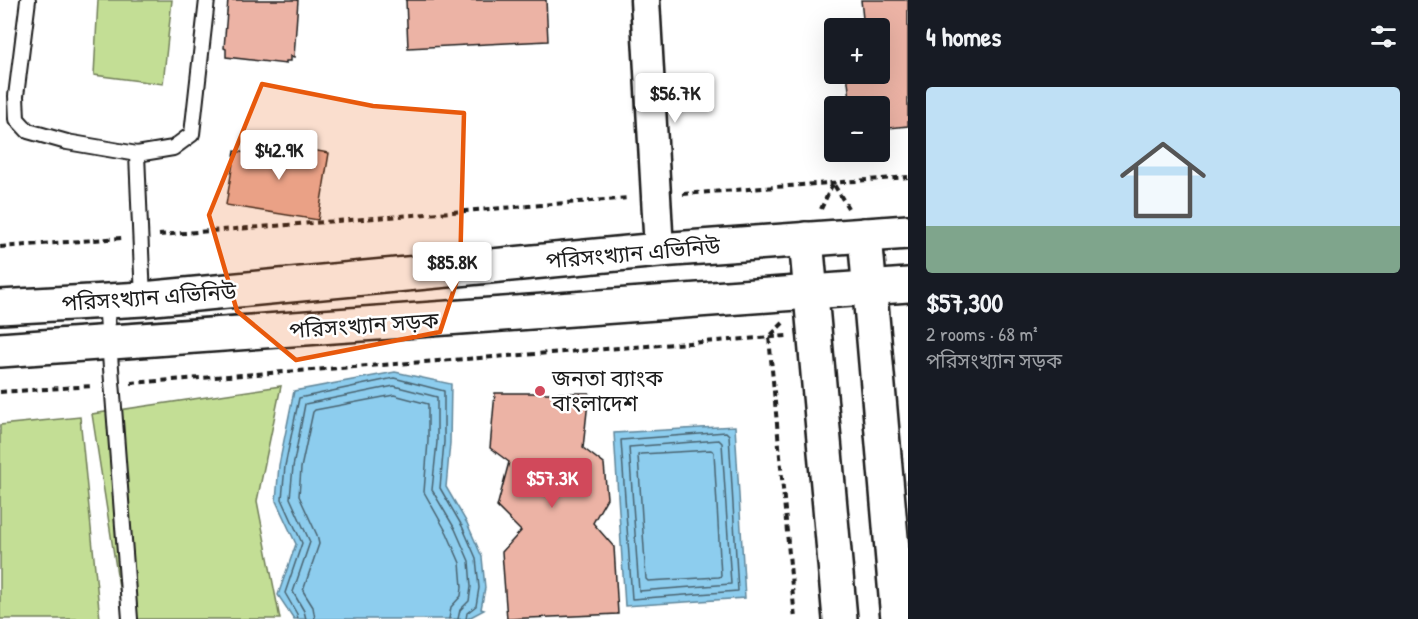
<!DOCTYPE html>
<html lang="en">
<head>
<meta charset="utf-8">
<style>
  body { margin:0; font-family:"Patrick Hand","Noto Sans Bengali",sans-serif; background:#20242c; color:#f1f3f6; height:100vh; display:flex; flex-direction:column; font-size:22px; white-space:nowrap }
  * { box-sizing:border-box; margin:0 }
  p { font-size:20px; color:#9ea1a6 }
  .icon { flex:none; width:33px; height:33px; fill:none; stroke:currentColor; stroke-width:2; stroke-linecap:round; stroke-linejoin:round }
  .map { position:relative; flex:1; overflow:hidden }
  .details { display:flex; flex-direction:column; background:#171b24; width:510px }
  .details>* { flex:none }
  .tools { position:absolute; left:824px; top:18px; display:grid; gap:12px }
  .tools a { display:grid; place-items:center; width:66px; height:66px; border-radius:6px; background:#171b24; box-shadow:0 6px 24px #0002; font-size:30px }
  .price { position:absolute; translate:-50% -51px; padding:0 14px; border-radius:6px; background:#fff; color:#222; font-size:20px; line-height:39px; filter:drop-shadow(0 2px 3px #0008) }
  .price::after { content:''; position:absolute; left:50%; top:36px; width:18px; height:14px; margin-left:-9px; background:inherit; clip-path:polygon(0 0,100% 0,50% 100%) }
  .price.current { background:#d1495b; color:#fff }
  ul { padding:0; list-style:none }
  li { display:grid; align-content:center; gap:12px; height:318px; padding:0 18px }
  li+li { border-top:2px solid #363941 }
  li span { display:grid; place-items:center; height:186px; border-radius:6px; color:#555 }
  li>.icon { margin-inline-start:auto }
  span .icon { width:108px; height:108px; fill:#fffc; stroke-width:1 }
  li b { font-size:26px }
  h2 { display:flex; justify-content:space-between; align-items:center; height:72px; padding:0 18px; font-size:26px }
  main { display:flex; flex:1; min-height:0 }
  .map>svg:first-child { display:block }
  .green { fill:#c3de95; stroke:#707d58; stroke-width:1.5 }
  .water { fill:#8dcdee; stroke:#60869a; stroke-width:1.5 }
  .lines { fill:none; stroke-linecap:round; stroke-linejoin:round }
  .shore { stroke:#496370; stroke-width:1.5 }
  .building { fill:#ecb3a5; stroke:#1c1c1c; stroke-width:1.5 }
  .lane-casing { stroke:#1c1c1c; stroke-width:18 }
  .street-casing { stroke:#1c1c1c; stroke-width:33 }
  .secondary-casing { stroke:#1c1c1c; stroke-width:38 }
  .path { stroke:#1c1c1c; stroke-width:4; stroke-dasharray:6 4.5; stroke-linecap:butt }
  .lane { stroke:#fff; stroke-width:14 }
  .street { stroke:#fff; stroke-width:28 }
  .secondary { stroke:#fff; stroke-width:33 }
  .marked { fill:#e8590c; fill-opacity:0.2; stroke:#e8590c; stroke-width:4.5; stroke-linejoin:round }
  .poi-dot { fill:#d1495b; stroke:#fff; stroke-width:2 }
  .labels { text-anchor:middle; stroke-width:5; stroke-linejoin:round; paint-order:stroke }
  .street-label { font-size:22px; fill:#1c1c1c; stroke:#fff }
  .poi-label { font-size:22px; fill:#1c1c1c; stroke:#fff; text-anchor:start }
</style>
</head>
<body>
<main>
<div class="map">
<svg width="908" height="619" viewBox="0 0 908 619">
  <rect width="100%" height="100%" fill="#fff"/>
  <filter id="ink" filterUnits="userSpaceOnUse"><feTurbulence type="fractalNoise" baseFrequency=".0167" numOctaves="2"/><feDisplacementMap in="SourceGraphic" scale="12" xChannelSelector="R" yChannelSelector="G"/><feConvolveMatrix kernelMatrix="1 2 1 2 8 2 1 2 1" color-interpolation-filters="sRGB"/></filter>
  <g filter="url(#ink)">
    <g class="green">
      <polygon points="98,0 172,0 163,84 94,75"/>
      <polygon points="281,386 257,501 280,619 124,619 92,414"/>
      <polygon points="80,417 100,619 0,619 0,425"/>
    </g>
    <g class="water">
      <polygon points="395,372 451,384 450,443 446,487 467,523 482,557 485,588 481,609 484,610 467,619 294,619 278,595 296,544 276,501 279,465 294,391"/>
      <polygon points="735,426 745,598 625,606 614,433"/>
    </g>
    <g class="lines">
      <g class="shore">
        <polygon points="726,432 729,435 738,591 632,599 621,440"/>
        <polygon points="719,440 722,443 731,584 639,591 629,447"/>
        <polygon points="711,450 714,452 721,576 719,577 648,581 646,579 638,455 641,454"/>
        <polyline points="298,619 297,614 285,593 302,543 282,499 285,466 299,398 394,378 444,391 444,442 440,488 462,526 476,558 479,588 476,606 467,613 466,619"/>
        <polyline points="306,619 304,611 293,592 310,542 290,498 293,467 305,404 394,386 437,397 437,442 432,490 455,529 469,561 471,587 469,601 460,610 458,619"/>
        <polyline points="315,619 313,607 303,591 319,544 317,535 299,496 301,468 313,412 315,410 394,395 428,404 428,441 424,492 447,533 460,563 462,587 461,596 451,607 449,619"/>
      </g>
    </g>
    <g class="building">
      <polygon points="228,0 298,0 294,57 291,56 291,61 286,61 286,64 226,57 226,49 224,48"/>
      <polygon points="406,0 546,0 548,41 408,48"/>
      <polygon points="861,0 908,0 908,126 879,129 879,106 851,106 847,74 879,74 879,28 864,28"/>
      <polygon points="267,142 329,153 318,220 226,205 235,151 264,156"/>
      <polygon points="495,393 589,393 583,448 604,464 607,498 593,523 614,547 618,614 507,619 502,552 521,531 497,507 509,462 490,448"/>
    </g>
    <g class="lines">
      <defs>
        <g id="lane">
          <polyline points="28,0 16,96 17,119 28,131 67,142 137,154 173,148 192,134 207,0"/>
          <polyline points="137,154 143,299"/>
          <polyline points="106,302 130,619"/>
        </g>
        <polyline id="street" points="645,0 659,250"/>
        <g id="secondary">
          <polyline points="865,235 898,619"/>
          <polyline points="806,239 840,619"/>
          <polyline points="0,307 143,299 659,250 908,232"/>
          <polyline points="0,350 908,285"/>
        </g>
      </defs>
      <use href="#lane" class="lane-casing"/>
      <use href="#street" class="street-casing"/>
      <use href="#secondary" class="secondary-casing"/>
      <g class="path">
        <polyline points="683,194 908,177"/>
        <polyline points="821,209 833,183 848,208"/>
        <polyline points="159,235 630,198"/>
        <polyline points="0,247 122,238"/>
        <polyline points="783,323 769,337 795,619"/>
        <polyline points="131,383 788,336"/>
        <polyline points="0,392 93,386"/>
      </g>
      <use href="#lane" class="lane"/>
      <use href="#street" class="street"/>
      <use href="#secondary" class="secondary"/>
    </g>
  </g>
  <path class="marked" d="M262,84l111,22 91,7 -4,158 -20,61 -144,28 -59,-49 -28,-96z"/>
  <circle class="poi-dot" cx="540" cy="391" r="6"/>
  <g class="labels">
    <g class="street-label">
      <text transform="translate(633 253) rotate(-5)" y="8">পরিসংখ্যান এভিনিউ</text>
      <text transform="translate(149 297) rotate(-4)" y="8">পরিসংখ্যান এভিনিউ</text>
      <text transform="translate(364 325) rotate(-4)" y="8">পরিসংখ্যান সড়ক</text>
    </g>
    <g class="poi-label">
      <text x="552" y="386">জনতা ব্যাংক<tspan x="552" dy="25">বাংলাদেশ</tspan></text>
    </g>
  </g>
</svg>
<div class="tools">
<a>+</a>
<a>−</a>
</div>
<b class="price" style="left:675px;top:124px">$56.7K</b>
<b class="price" style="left:279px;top:181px">$42.9K</b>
<b class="price" style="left:452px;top:293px">$85.8K</b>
<b class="price current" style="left:552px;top:509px">$57.3K</b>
</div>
<section class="details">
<h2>4 homes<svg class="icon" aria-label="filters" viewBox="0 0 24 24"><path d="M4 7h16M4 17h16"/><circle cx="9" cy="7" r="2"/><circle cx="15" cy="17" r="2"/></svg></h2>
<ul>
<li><span style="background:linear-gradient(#bfe0f5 75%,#7fa58c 0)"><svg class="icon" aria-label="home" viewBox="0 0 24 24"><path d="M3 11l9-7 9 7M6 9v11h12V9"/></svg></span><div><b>$57,300</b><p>2 rooms · 68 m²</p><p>পরিসংখ্যান সড়ক</p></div></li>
</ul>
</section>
</main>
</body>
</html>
